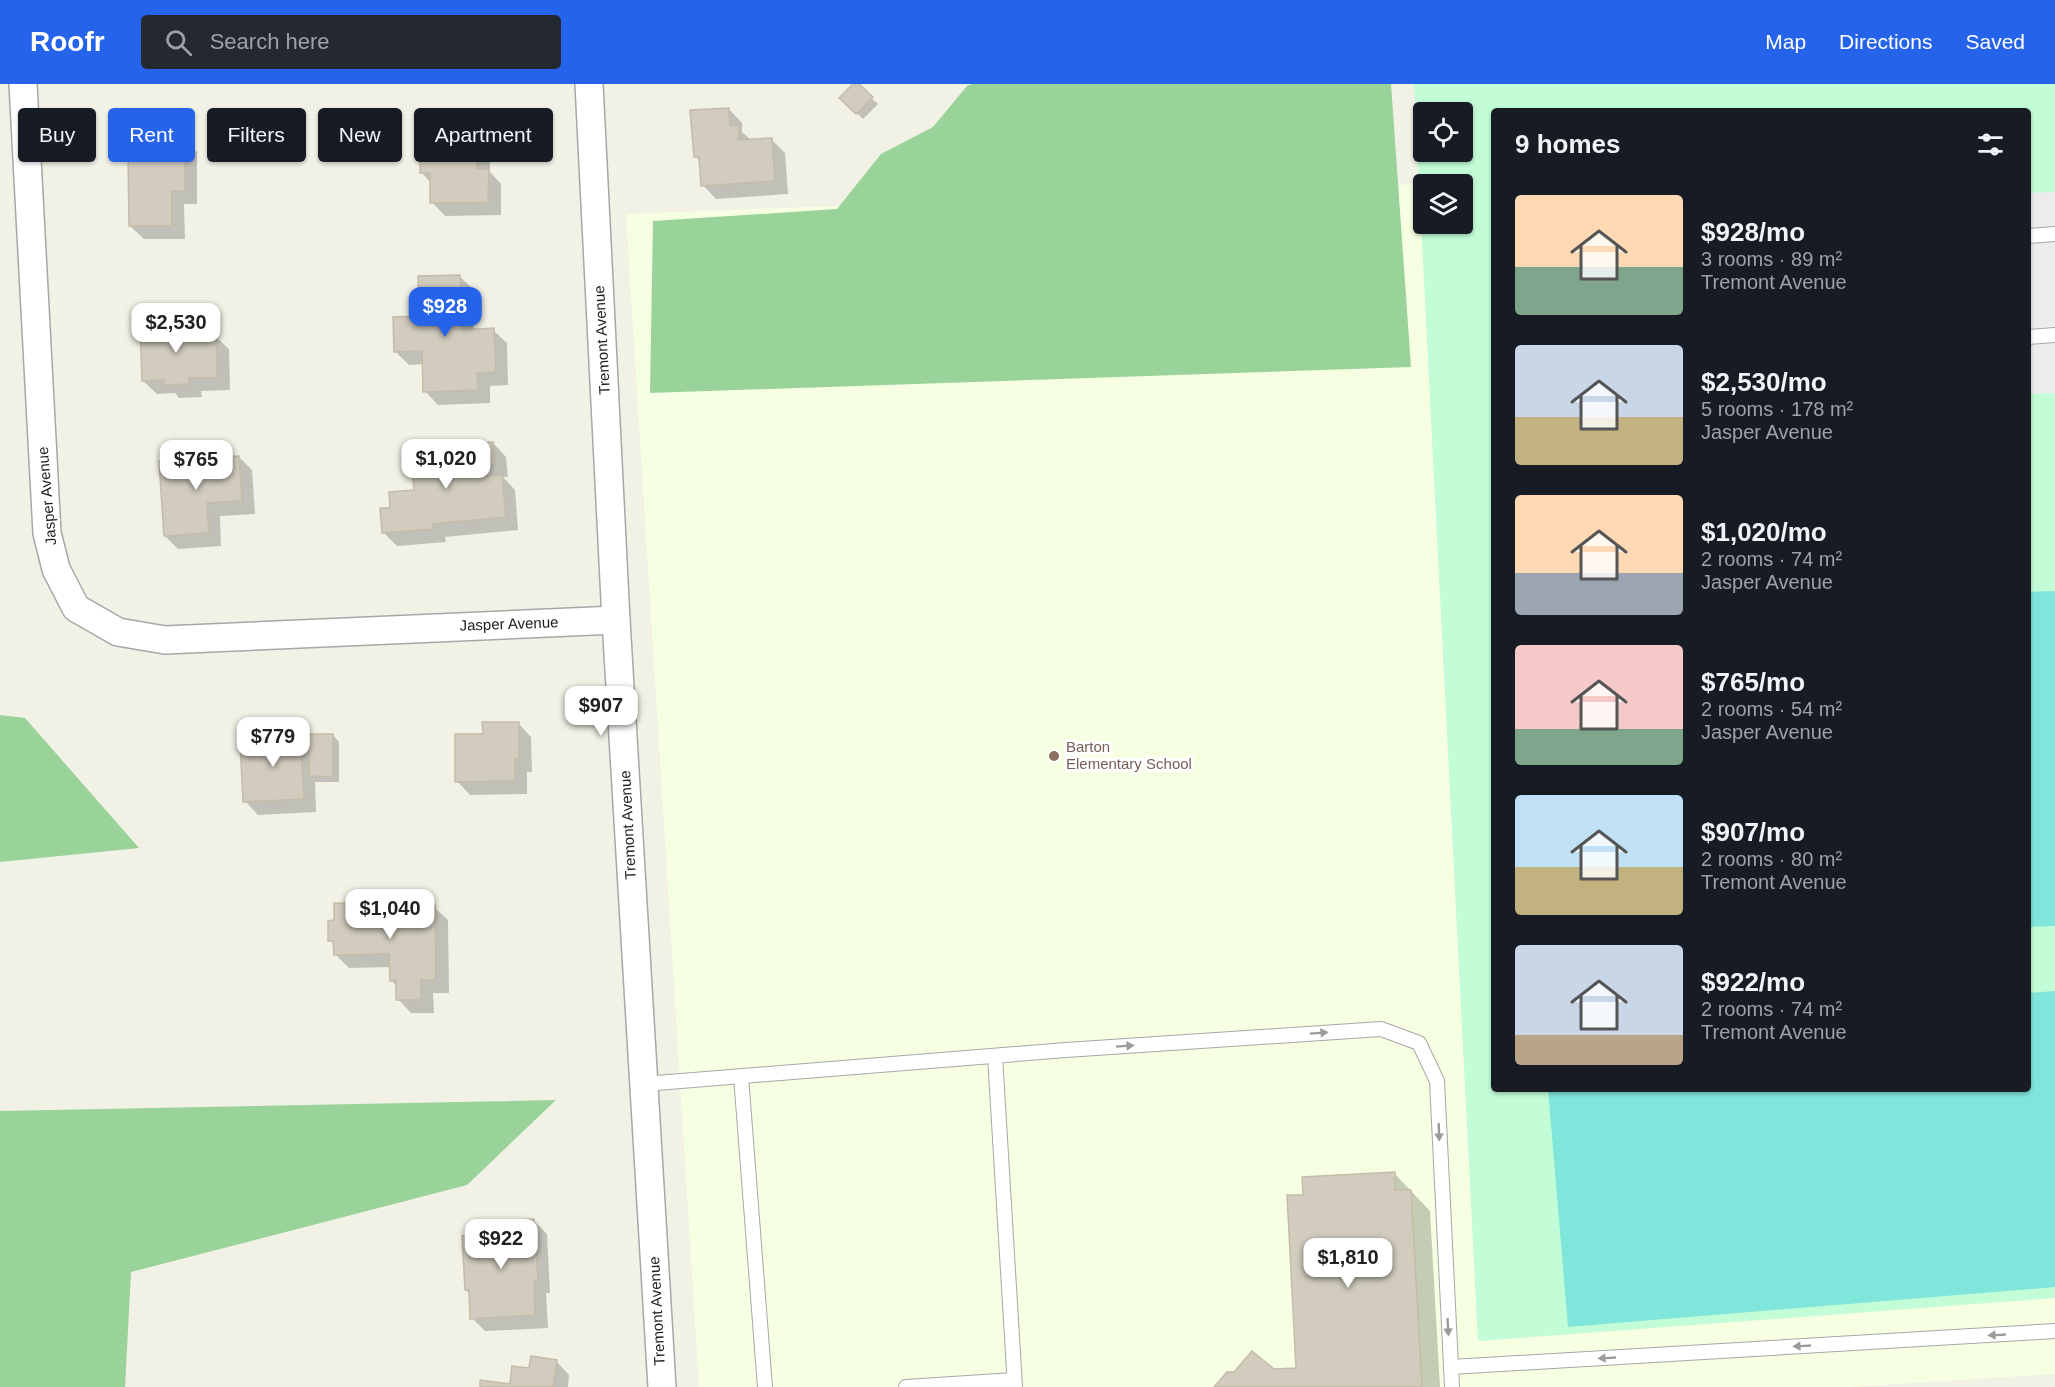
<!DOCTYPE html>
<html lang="en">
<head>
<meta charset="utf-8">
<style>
  body { margin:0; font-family:Helvetica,sans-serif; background:#242831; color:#f1f3f6; height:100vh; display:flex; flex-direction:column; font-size:22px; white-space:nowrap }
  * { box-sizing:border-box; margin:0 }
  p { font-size:20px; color:#9ea1a6 }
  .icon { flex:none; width:33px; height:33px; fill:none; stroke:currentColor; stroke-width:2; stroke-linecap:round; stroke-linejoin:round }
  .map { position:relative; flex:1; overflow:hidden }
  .details { position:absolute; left:1491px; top:24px; width:540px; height:984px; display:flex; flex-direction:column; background:#171b24; border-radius:6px; box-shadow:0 2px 4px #0004 }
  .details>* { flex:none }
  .top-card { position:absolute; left:18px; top:24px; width:570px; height:54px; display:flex; gap:12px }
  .buttons { position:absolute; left:1413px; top:18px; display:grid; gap:12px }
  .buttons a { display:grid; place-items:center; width:60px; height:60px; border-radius:6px; background:#171b24; box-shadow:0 2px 4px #0004; font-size:30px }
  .price { position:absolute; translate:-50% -51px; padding:0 14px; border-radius:12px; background:#fff; color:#222; font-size:20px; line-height:39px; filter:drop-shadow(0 2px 3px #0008) }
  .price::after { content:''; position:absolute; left:50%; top:36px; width:18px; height:14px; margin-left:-9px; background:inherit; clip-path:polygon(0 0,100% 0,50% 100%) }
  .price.selected { background:#2563eb; color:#fff }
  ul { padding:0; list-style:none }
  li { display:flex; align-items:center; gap:18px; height:150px; padding:0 24px }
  li span { display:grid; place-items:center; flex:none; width:168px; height:120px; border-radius:6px; color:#555 }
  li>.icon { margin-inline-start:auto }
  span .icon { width:72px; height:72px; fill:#fffc; stroke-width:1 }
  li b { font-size:26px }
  h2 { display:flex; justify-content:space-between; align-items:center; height:72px; padding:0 24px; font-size:26px }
  .chip { padding:0 21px; border-radius:6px; background:#171b24; box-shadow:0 2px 4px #0004; font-size:21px; line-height:54px }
  .chip.selected { background:#2563eb; color:#fff }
  header { display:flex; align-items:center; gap:36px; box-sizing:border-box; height:84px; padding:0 30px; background:#2563eb; color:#fff }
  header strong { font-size:28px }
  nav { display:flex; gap:33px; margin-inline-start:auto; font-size:21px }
  .search { width:420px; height:54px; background:#242831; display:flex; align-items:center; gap:15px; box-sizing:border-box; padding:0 21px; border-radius:6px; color:#9ea1a6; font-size:22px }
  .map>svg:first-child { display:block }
  .education { fill:#f7ffe2 }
  .forest { fill:#9ad399 }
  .park { fill:#c2fdd7; fill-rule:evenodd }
  .pitch { fill:#80e5da }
  .parking { fill:#ececec }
  .shadow { fill:#0003 }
  .building { fill:#d2ccbf; stroke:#c4bca8; stroke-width:1.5 }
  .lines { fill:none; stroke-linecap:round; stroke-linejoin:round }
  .service-casing { stroke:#a7a7a7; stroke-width:16 }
  .minor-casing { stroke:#a7a7a7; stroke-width:30 }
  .service { stroke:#fff; stroke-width:14 }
  .minor { stroke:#fff; stroke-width:27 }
  .oneway { fill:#9b9b9b }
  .education-dot { fill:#8d6e63; stroke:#fff; stroke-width:2 }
  .labels { text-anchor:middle; stroke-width:6; stroke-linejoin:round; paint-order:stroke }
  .street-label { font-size:15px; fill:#202020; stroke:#fff }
  .education-label { font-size:15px; fill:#785e54; stroke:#fff; text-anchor:start }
</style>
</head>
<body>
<header>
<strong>Roofr</strong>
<div class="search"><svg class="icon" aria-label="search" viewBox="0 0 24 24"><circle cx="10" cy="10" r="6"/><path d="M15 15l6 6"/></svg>Search here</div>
<nav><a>Map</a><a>Directions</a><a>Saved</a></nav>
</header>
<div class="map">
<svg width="2055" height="1303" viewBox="0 0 2055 1303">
  <rect width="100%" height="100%" fill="#f1f1e6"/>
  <polygon class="education" points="1419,100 1478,1257 2055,1214 2055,1290 1850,1303 699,1303 626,130"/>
  <g class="forest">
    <polygon points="972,0 1391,0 1411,283 650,309 653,137 837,125 881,70 933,43 967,2"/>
    <polygon points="0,631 25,634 139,764 0,778"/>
    <polygon points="556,1016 467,1101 131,1188 125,1303 0,1303 0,1027"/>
  </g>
  <path class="park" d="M1414,0h641v1214l-577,43zM1494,27h534v978h-534zM1424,28h38v40h-38zM1424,100h38v40h-38z"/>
  <g class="pitch">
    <polygon points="2055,507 2055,842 2028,843 2028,508"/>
    <polygon points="2055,907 2055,1203 1568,1243 1548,1005 2028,1005 2028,909"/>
  </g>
  <polygon class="parking" points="2055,108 2055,309 2028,310 2028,109"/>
  <g class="shadow">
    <polygon points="855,0 878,20 863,35 841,14"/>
    <polygon points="729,25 742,39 742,48 752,57 771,55 785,69 788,110 716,115 703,101 701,78 695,72"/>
    <polygon points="448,46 462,60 476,60 490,73 490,88 501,100 501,131 445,132 432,118 431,99 422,89 433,62"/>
    <polygon points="184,55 197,68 197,120 184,120 185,155 144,155 130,142 144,71"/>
    <polygon points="459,192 473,205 474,247 493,246 507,259 508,301 490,302 490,319 438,321 425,307 424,280 409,281 396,268 421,233"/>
    <polygon points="180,238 194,253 215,252 229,265 230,306 201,307 202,313 179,314 175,309 157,310 143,297"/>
    <polygon points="493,359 506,373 508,393 503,393 515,406 518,446 445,453 446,458 397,462 383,448 392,425"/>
    <polygon points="239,373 252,386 255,430 220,432 221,462 178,465 165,452"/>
    <polygon points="518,639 531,653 532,688 527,688 527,710 470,711 457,697 484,651"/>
    <polygon points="300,647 311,659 333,651 339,658 339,698 315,698 316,728 258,731 245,717 270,657"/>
    <polygon points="434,823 448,836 449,909 433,909 434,929 411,929 398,915 397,902 391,896 391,883 349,884 335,870 335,861 330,856"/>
    <polygon points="1394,1089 1430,1127 1440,1303 1216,1303 1273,1287 1298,1285 1304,1112"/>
    <polygon points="534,1137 547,1150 550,1209 546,1209 548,1244 485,1247 472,1234 470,1210 466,1206 487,1152"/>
    <polygon points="556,1277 569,1291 568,1303 481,1303 511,1301 530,1286"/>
  </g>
  <g class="building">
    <polygon points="853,0 859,0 873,13 856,30 839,14"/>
    <polygon points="729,24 730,42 738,41 739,56 772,54 775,97 701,102 699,73 694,73 690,26"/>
    <polygon points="432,44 449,44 449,58 477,59 477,85 489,85 488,119 430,119 430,89 420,89 420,61 432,61"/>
    <polygon points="143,53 184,53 185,107 172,107 172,142 129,142 128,69 143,69"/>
    <polygon points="460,191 462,246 494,244 496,288 477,289 478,306 423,308 422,267 394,268 393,233 419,232 418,192"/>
    <polygon points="180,237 181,252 216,250 217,294 189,294 189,300 164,301 164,296 142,297 140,238"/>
    <polygon points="493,358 495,380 472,382 473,393 502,391 506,433 433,440 433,445 382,449 380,424 390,424 389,408 414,406 411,371 428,369 428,363"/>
    <polygon points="239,372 242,417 207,419 209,449 164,452 159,377"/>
    <polygon points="482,638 519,638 519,675 515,675 515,697 455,698 455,650 483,650"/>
    <polygon points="300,646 304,715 243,718 240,657 269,655 268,647"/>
    <polygon points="309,650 333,650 333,693 309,692"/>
    <polygon points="334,819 435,821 436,896 421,896 421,916 396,916 396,896 390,897 389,870 334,871 333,857 328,857 328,837 334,836"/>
    <polygon points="1395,1088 1395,1106 1411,1106 1422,1303 1214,1303 1227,1288 1234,1288 1252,1267 1274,1285 1296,1284 1287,1111 1303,1111 1302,1093"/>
    <polygon points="534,1135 538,1196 534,1196 535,1231 470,1235 469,1206 465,1206 462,1152 485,1151 485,1138"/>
    <polygon points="531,1272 557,1276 553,1303 480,1303 480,1296 510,1300 512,1282 529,1284"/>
  </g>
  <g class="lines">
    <defs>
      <g id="service">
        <polyline points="2028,152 2055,150"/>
        <polyline points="2028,253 2055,251"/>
        <polyline points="995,972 1015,1303"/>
        <polyline points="741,992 765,1303"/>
        <polyline points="644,1000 1066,966 1381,945 1419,959 1437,997 1452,1303"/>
        <polyline points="1451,1283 2055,1247"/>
        <polyline points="906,1303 1014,1296"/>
      </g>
      <g id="minor">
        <polyline points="23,0 47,449 56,485 76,524 118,548 165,556 616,536"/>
        <polyline points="589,0 616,536 662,1303"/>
      </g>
    </defs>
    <use href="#service" class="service-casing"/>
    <use href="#minor" class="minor-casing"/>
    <use href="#service" class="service"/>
    <use href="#minor" class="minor"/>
  </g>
  <defs><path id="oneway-solid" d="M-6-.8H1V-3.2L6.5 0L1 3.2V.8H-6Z" transform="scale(1.5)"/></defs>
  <g class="oneway">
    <use href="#oneway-solid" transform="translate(1319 949) rotate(-4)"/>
    <use href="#oneway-solid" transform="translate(1125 962) rotate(-4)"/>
    <use href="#oneway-solid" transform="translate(1439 1048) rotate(88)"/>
    <use href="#oneway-solid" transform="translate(1448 1243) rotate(87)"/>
    <use href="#oneway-solid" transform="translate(1997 1251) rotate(177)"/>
    <use href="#oneway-solid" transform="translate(1802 1262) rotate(177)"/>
    <use href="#oneway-solid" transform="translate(1607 1274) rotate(177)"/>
  </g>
  <circle class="education-dot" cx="1054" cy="672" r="6"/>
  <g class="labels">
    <g class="street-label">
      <text transform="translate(602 256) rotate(-93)" y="5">Tremont Avenue</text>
      <text transform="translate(47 412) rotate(-95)" y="5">Jasper Avenue</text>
      <text transform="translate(509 540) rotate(-2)" y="5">Jasper Avenue</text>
      <text transform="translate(628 741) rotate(-93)" y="5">Tremont Avenue</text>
      <text transform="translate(657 1227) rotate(-93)" y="5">Tremont Avenue</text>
    </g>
    <g class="education-label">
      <text x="1066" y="668">Barton<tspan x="1066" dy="17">Elementary School</tspan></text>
    </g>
  </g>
</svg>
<div class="buttons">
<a><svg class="icon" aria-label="locate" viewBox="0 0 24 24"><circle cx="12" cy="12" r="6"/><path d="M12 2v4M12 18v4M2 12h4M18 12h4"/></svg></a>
<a><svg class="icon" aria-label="layers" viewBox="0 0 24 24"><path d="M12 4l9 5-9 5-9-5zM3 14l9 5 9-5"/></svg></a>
</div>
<b class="price selected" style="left:445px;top:254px">$928</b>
<b class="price" style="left:176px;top:270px">$2,530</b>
<b class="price" style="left:446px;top:406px">$1,020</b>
<b class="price" style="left:196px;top:407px">$765</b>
<b class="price" style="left:601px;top:653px">$907</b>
<b class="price" style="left:273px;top:684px">$779</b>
<b class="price" style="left:390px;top:856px">$1,040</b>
<b class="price" style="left:501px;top:1186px">$922</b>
<b class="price" style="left:1348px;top:1205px">$1,810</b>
<div class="top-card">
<a class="chip">Buy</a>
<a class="chip selected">Rent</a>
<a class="chip">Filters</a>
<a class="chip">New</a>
<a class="chip">Apartment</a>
</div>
<section class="details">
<h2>9 homes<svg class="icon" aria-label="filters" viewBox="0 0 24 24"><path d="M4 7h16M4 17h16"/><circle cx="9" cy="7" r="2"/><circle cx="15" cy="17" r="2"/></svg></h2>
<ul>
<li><span style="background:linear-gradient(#ffd9b3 60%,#7fa58c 0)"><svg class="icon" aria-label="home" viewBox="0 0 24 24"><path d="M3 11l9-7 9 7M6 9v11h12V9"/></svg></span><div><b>$928/mo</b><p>3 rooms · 89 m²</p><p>Tremont Avenue</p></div></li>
<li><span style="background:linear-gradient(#c9d6e8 60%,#c2b280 0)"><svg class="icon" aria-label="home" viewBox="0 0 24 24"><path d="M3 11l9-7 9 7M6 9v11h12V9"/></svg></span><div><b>$2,530/mo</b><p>5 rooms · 178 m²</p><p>Jasper Avenue</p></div></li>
<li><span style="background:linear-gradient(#ffd9b3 65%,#9aa5b1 0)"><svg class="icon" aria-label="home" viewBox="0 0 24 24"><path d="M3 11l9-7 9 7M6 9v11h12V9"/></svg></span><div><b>$1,020/mo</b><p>2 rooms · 74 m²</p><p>Jasper Avenue</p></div></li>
<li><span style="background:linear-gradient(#f6c9c9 70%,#7fa58c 0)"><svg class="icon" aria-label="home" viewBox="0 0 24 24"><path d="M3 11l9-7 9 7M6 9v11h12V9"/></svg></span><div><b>$765/mo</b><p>2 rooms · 54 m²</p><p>Jasper Avenue</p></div></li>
<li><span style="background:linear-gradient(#bfe0f5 60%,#c2b280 0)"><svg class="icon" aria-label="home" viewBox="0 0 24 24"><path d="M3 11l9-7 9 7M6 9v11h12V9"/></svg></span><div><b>$907/mo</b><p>2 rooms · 80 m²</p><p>Tremont Avenue</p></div></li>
<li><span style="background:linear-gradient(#c9d6e8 75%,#b9a48a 0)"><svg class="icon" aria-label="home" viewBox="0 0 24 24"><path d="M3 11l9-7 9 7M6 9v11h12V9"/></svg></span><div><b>$922/mo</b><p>2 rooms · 74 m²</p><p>Tremont Avenue</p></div></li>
</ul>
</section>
</div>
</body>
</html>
